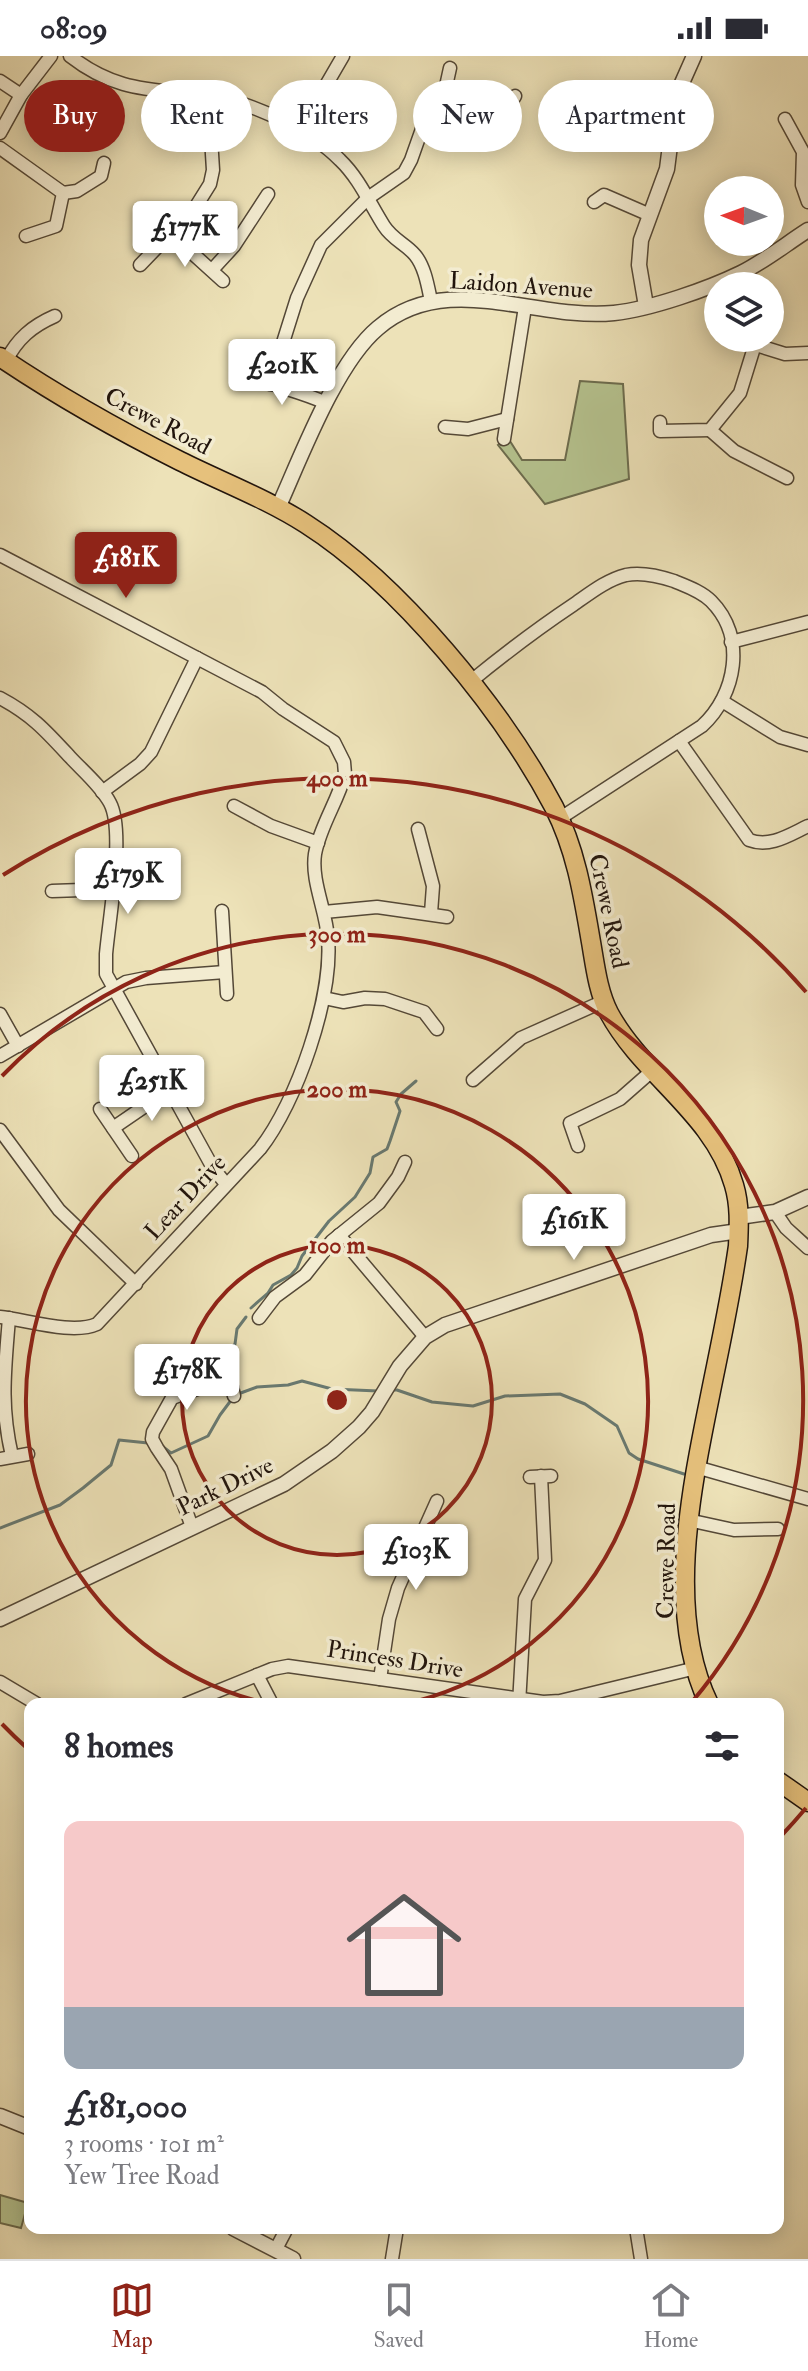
<!DOCTYPE html>
<html lang="en">
<head>
<meta charset="utf-8">
<style>
  body { margin:0; font-family:"IM FELL Double Pica",serif; background:#f2f2f3; color:#2b2b33; height:100vh; display:flex; flex-direction:column; font-size:30px; white-space:nowrap }
  * { box-sizing:border-box; margin:0 }
  p { font-size:26px; color:#7c7c81 }
  .icon { flex:none; width:44px; height:44px; fill:none; stroke:currentColor; stroke-width:2; stroke-linecap:round; stroke-linejoin:round }
  .map { position:relative; flex:1; overflow:hidden }
  .panel { position:absolute; left:24px; top:1642px; width:760px; height:536px; display:flex; flex-direction:column; background:#fff; border-radius:16px; box-shadow:0 4px 20px #0003 }
  .panel>* { flex:none }
  .hud { position:absolute; left:24px; top:24px; width:760px; height:72px; display:flex; gap:16px }
  .needle { width:52px; rotate:271deg }
  .fabs { position:absolute; left:704px; top:120px; display:grid; gap:16px }
  .fabs a { display:grid; place-items:center; width:80px; height:80px; border-radius:50%; background:#fff; box-shadow:0 4px 20px #0003; font-size:40px }
  .price { position:absolute; translate:-50% -68px; padding:0 18px; border-radius:8px; background:#fff; color:#222; font-size:26px; line-height:52px; filter:drop-shadow(0 2px 4px #0008) }
  .price::after { content:''; position:absolute; left:50%; top:48px; width:24px; height:18px; margin-left:-12px; background:inherit; clip-path:polygon(0 0,100% 0,50% 100%) }
  .price.current { background:#8f2418; color:#fff }
  ul { padding:0; list-style:none }
  li { display:grid; align-content:center; gap:16px; height:424px; padding:0 40px }
  li+li { border-top:2px solid #e1e1e2 }
  li span { display:grid; place-items:center; height:248px; border-radius:16px; color:#555 }
  li>.icon { margin-inline-start:auto }
  span .icon { width:144px; height:144px; fill:#fffc; stroke-width:1 }
  li b { font-size:34px }
  h2 { display:flex; justify-content:space-between; align-items:center; height:96px; padding:0 40px; font-size:34px }
  .pill { padding:0 28px; border-radius:36px; background:#fff; box-shadow:0 4px 20px #0003; font-size:28px; line-height:72px }
  .pill.current { background:#8f2418; color:#fff }
  .status { display:flex; justify-content:space-between; align-items:center; height:56px; padding:0 40px; background:#fff; direction:ltr }
  .status svg { height:22px; fill:currentColor }
  .dock { display:flex; justify-content:space-around; align-items:center; height:112px; border-top:2px solid #e1e1e2; background:#fff; font-size:22px; color:#7c7c81 }
  .dock a { display:grid; justify-items:center; gap:4px }
  .dock .current { color:#8f2418 }
  .map>svg:first-child { display:block }
  .green { fill:#b6c490; stroke:#6c6c4e; stroke-width:2 }
  .lines { fill:none; stroke-linecap:round; stroke-linejoin:round }
  .stream { stroke:#697970; stroke-width:3 }
  .minor-casing { stroke:#544837; stroke-width:15 }
  .tertiary-casing { stroke:#544837; stroke-width:17 }
  .primary-casing { stroke:#21140c; stroke-width:21 }
  .minor { stroke:#f3ecd1; stroke-width:12 }
  .tertiary { stroke:#f3ecd1; stroke-width:14 }
  .primary { stroke:#e6c17c; stroke-width:18 }
  .ring { fill:none; stroke:#8f2418; stroke-width:4 }
  .labels { text-anchor:middle; stroke-width:7; stroke-linejoin:round; paint-order:stroke }
  .street-label { font-size:24px; fill:#21140c; stroke:#f3ecd1 }
  .centre { fill:#8f2418; stroke:#f3ecd1; stroke-width:4 }
  .ring-label { font-size:24px; text-anchor:middle; font-weight:bold; fill:#8f2418; stroke:#f3ecd1; stroke-width:7; stroke-linejoin:round; paint-order:stroke }
</style>
</head>
<body>
<div class="status"><b>08:09</b><svg viewBox="0 0 49 12"><path d="M0 12V9h3v3zM5 12V6h3v6zM10 12V3h3v9zM15 12V0h3v12zM26 1h20v11H26zM47 4h2v5h-2z"/></svg></div>
<div class="map">
<svg width="808" height="2203" viewBox="0 0 808 2203">
  <rect width="100%" height="100%" fill="#ede2b8"/>
  <filter id="stains"><feTurbulence type="fractalNoise" baseFrequency=".0025" numOctaves="4"/><feColorMatrix values="0 0 0 0 .2 0 0 0 0 .09 0 0 0 0 .02 0 0 0 .5 -.17"/></filter>
  <radialGradient id="worn" r=".72"><stop offset=".6" stop-color="#630" stop-opacity="0"/><stop offset="1" stop-color="#630" stop-opacity=".3"/></radialGradient>
  <g class="green">
    <polygon points="580,325 623,328 629,423 545,448 498,389 508,382 522,404 565,404"/>
    <polygon points="0,2139 28,2147 21,2172 0,2167"/>
  </g>
  <g class="lines">
    <g class="stream">
      <polyline points="251,1252 268,1237 273,1229 291,1219 297,1212 302,1200 329,1165 355,1141 370,1117 373,1101 387,1093 390,1085 400,1055 396,1046 401,1038 416,1025"/>
      <polyline points="224,1303 235,1288 237,1273 246,1261"/>
      <polyline points="390,1334 397,1334 432,1346 473,1350 505,1340 560,1338 585,1348 617,1370 629,1397 638,1403 684,1418"/>
      <polyline points="238,1338 257,1331 288,1329 302,1325 332,1333 378,1335"/>
      <polyline points="162,1390 171,1397 208,1380 220,1359 232,1343"/>
      <polyline points="0,1472 60,1449 83,1432 111,1409 119,1384 148,1387"/>
    </g>
    <defs>
      <g id="minor">
        <path d="M70,0c50,39 87,32 145,41 40,7 97,34 125,63 19,18 30,44 44,66 9,14 22,18 31,29 10,12 13,32 16,46"/>
        <polyline points="0,25 21,39"/>
        <polyline points="441,53 491,78 515,40"/>
        <polyline points="785,63 803,96 802,129 808,146"/>
        <polyline points="300,74 343,0"/>
        <polyline points="0,77 21,39 51,0"/>
        <polyline points="0,92 63,137 56,170 26,180"/>
        <polyline points="63,137 77,135 101,120 104,107"/>
        <polyline points="594,146 604,139 650,159"/>
        <polyline points="170,177 223,225"/>
        <polyline points="140,209 195,152 210,128 213,114 211,82 217,42"/>
        <polyline points="212,214 234,190 268,138"/>
        <polyline points="742,216 748,230"/>
        <polyline points="756,289 785,298 808,297"/>
        <path d="M6,305c11,-22 26,-35 49,-45"/>
        <path d="M252,321c25,10 50,15 74,26"/>
        <polyline points="270,328 297,242 321,189 368,142 404,117 411,104 422,73 441,53 450,12"/>
        <polyline points="660,366 660,375 710,374 740,337 757,282"/>
        <polyline points="445,371 468,373 507,363"/>
        <polyline points="710,374 734,395 787,422"/>
        <polyline points="504,383 525,251"/>
        <path d="M0,499l262,137 21,17 51,33 10,20 1,12c-7,27 -25,52 -30,80 -4,27 11,56 13,84 5,59 -31,164 -68,211l-163,175c-24,11 -70,-4 -97,-7"/>
        <polyline points="731,586 808,566"/>
        <path d="M470,626c33,-27 67,-53 103,-77 16,-11 33,-25 53,-30 15,-3 33,1 48,6 12,5 27,10 37,20 36,36 25,94 -9,125l-143,93"/>
        <path d="M0,642c32,17 46,33 70,59 13,14 31,29 40,46 15,28 -1,116 -4,151v20l107,194 13,16"/>
        <polyline points="722,645 780,681 808,689"/>
        <path d="M679,685l70,99c21,8 40,-5 59,-14"/>
        <polyline points="102,736 140,708 151,696 197,602"/>
        <polyline points="234,750 271,770 318,787"/>
        <polyline points="418,773 433,830 431,857"/>
        <polyline points="52,835 112,833"/>
        <polyline points="222,855 227,938"/>
        <polyline points="324,856 377,851 447,861"/>
        <polyline points="324,942 343,946 365,942 385,943 424,956 437,973"/>
        <polyline points="0,958 18,990"/>
        <polyline points="0,1000 126,926 146,922 225,916"/>
        <polyline points="473,1024 521,982 604,945"/>
        <polyline points="100,1053 132,1100"/>
        <polyline points="113,1072 170,1033"/>
        <polyline points="0,1074 59,1154 136,1228"/>
        <polyline points="578,1090 570,1067 620,1043 653,1014"/>
        <polyline points="775,1156 786,1172 808,1192"/>
        <polyline points="339,1179 425,1281"/>
        <path d="M9,1262c-4,51 -9,87 3,138"/>
        <polyline points="259,1262 275,1241 305,1219 332,1185 379,1147 398,1121 405,1106"/>
        <polyline points="0,1403 28,1398"/>
        <polyline points="696,1411 808,1443"/>
        <polyline points="530,1421 551,1420"/>
        <polyline points="688,1464 734,1474 778,1473"/>
        <polyline points="192,1471 171,1413 157,1392 152,1383 153,1376 172,1342 217,1326 224,1326 232,1331 234,1340"/>
        <polyline points="257,1619 272,1648"/>
        <polyline points="380,1623 389,1563 398,1532 437,1445"/>
        <polyline points="0,1626 37,1648"/>
        <polyline points="186,1648 272,1613 288,1610 543,1646 560,1645 696,1612"/>
        <polyline points="519,1648 525,1543 545,1504 541,1420"/>
        <polyline points="636,2172 641,2203"/>
        <polyline points="276,2193 287,2172"/>
        <polyline points="392,2203 397,2172"/>
      </g>
      <g id="tertiary">
        <polyline points="646,250 639,209 641,184 667,113 673,66 682,27 694,0"/>
        <path d="M278,452c23,-51 58,-145 100,-180 69,-59 156,-7 236,-15 37,-4 94,-24 127,-40 24,-12 45,-29 67,-43"/>
        <polyline points="739,1161 775,1156 808,1141"/>
        <polyline points="0,1563 284,1428 332,1395 359,1371 372,1356 400,1310 425,1281 445,1269 711,1179 739,1175"/>
        <polyline points="0,2060 30,2072"/>
        <polyline points="233,2172 293,2203"/>
      </g>
      <g id="primary">
        <path d="M0,301c58,39 118,73 180,104 42,21 87,38 126,63 94,60 196,185 248,283 22,43 29,88 37,135 4,23 7,50 18,71 34,63 105,101 125,172 6,20 5,40 4,61 -7,50 -18,100 -28,150 -19,94 -45,217 -1,308"/>
        <polyline points="778,1725 808,1746"/>
      </g>
    </defs>
    <use href="#minor" class="minor-casing"/>
    <use href="#tertiary" class="tertiary-casing"/>
    <use href="#primary" class="primary-casing"/>
    <use href="#minor" class="minor"/>
    <use href="#tertiary" class="tertiary"/>
    <use href="#primary" class="primary"/>
  </g>
  <g class="ring">
    <circle cx="337" cy="1344" r="155"/>
    <path d="M270 1648A311 311 0 1 1 404 1648"/>
    <path d="M28 1693A466 466 0 0 1 2 1668M2 1020A466 466 0 0 1 691 1647"/>
    <path d="M806 1752A622 622 0 0 1 781 1780M3 819A622 622 0 0 1 806 936"/>
  </g>
  <g class="labels">
    <g class="street-label">
      <text transform="translate(521 229) rotate(4)" y="8">Laidon Avenue</text>
      <text transform="translate(158 365) rotate(28)" y="8">Crewe Road</text>
      <text transform="translate(609 855) rotate(78)" y="8">Crewe Road</text>
      <text transform="translate(185 1141) rotate(-47)" y="8">Lear Drive</text>
      <text transform="translate(225 1430) rotate(-26)" y="8">Park Drive</text>
      <text transform="translate(666 1505) rotate(-89)" y="8">Crewe Road</text>
      <text transform="translate(395 1603) rotate(9)" y="8">Princess Drive</text>
    </g>
  </g>
  <circle cx="337" cy="1344" r="12" class="centre"/>
  <g class="ring-label">
    <text x="337" y="730">400 m</text>
    <text x="337" y="886">300 m</text>
    <text x="337" y="1041">200 m</text>
    <text x="337" y="1197">100 m</text>
  </g>
  <rect width="100%" height="100%" filter="url(#stains)"/>
  <rect width="100%" height="100%" fill="url(#worn)"/>
</svg>
<div class="fabs">
<a><svg class="needle" viewBox="-14 -14 28 28"><path d="M0-13l5 13h-10z" fill="#e53935"/><path d="M0 13l5-13h-10z" fill="#7c7c81"/></svg></a>
<a><svg class="icon" aria-label="layers" viewBox="0 0 24 24"><path d="M12 4l9 5-9 5-9-5zM3 14l9 5 9-5"/></svg></a>
</div>
<b class="price" style="left:185px;top:213px">£177K</b>
<b class="price" style="left:282px;top:351px">£201K</b>
<b class="price current" style="left:126px;top:544px">£181K</b>
<b class="price" style="left:128px;top:860px">£179K</b>
<b class="price" style="left:152px;top:1067px">£251K</b>
<b class="price" style="left:574px;top:1206px">£161K</b>
<b class="price" style="left:187px;top:1356px">£178K</b>
<b class="price" style="left:416px;top:1536px">£103K</b>
<div class="hud">
<a class="pill current">Buy</a>
<a class="pill">Rent</a>
<a class="pill">Filters</a>
<a class="pill">New</a>
<a class="pill">Apartment</a>
</div>
<section class="panel">
<h2>8 homes<svg class="icon" aria-label="filters" viewBox="0 0 24 24"><path d="M4 7h16M4 17h16"/><circle cx="9" cy="7" r="2"/><circle cx="15" cy="17" r="2"/></svg></h2>
<ul>
<li><span style="background:linear-gradient(#f6c9c9 75%,#9aa5b1 0)"><svg class="icon" aria-label="home" viewBox="0 0 24 24"><path d="M3 11l9-7 9 7M6 9v11h12V9"/></svg></span><div><b>£181,000</b><p>3 rooms · 101 m²</p><p>Yew Tree Road</p></div></li>
</ul>
</section>
</div>
<nav class="dock">
<a class="current"><svg class="icon" aria-label="map" viewBox="0 0 24 24"><path d="M3 6l6-2 6 2 6-2v14l-6 2-6-2-6 2zM9 4v14M15 6v14"/></svg>Map</a>
<a><svg class="icon" aria-label="saved" viewBox="0 0 24 24"><path d="M7 4h10v16l-5-4-5 4z"/></svg>Saved</a>
<a><svg class="icon" aria-label="home" viewBox="0 0 24 24"><path d="M3 11l9-7 9 7M6 9v11h12V9"/></svg>Home</a>
</nav>
</body>
</html>
